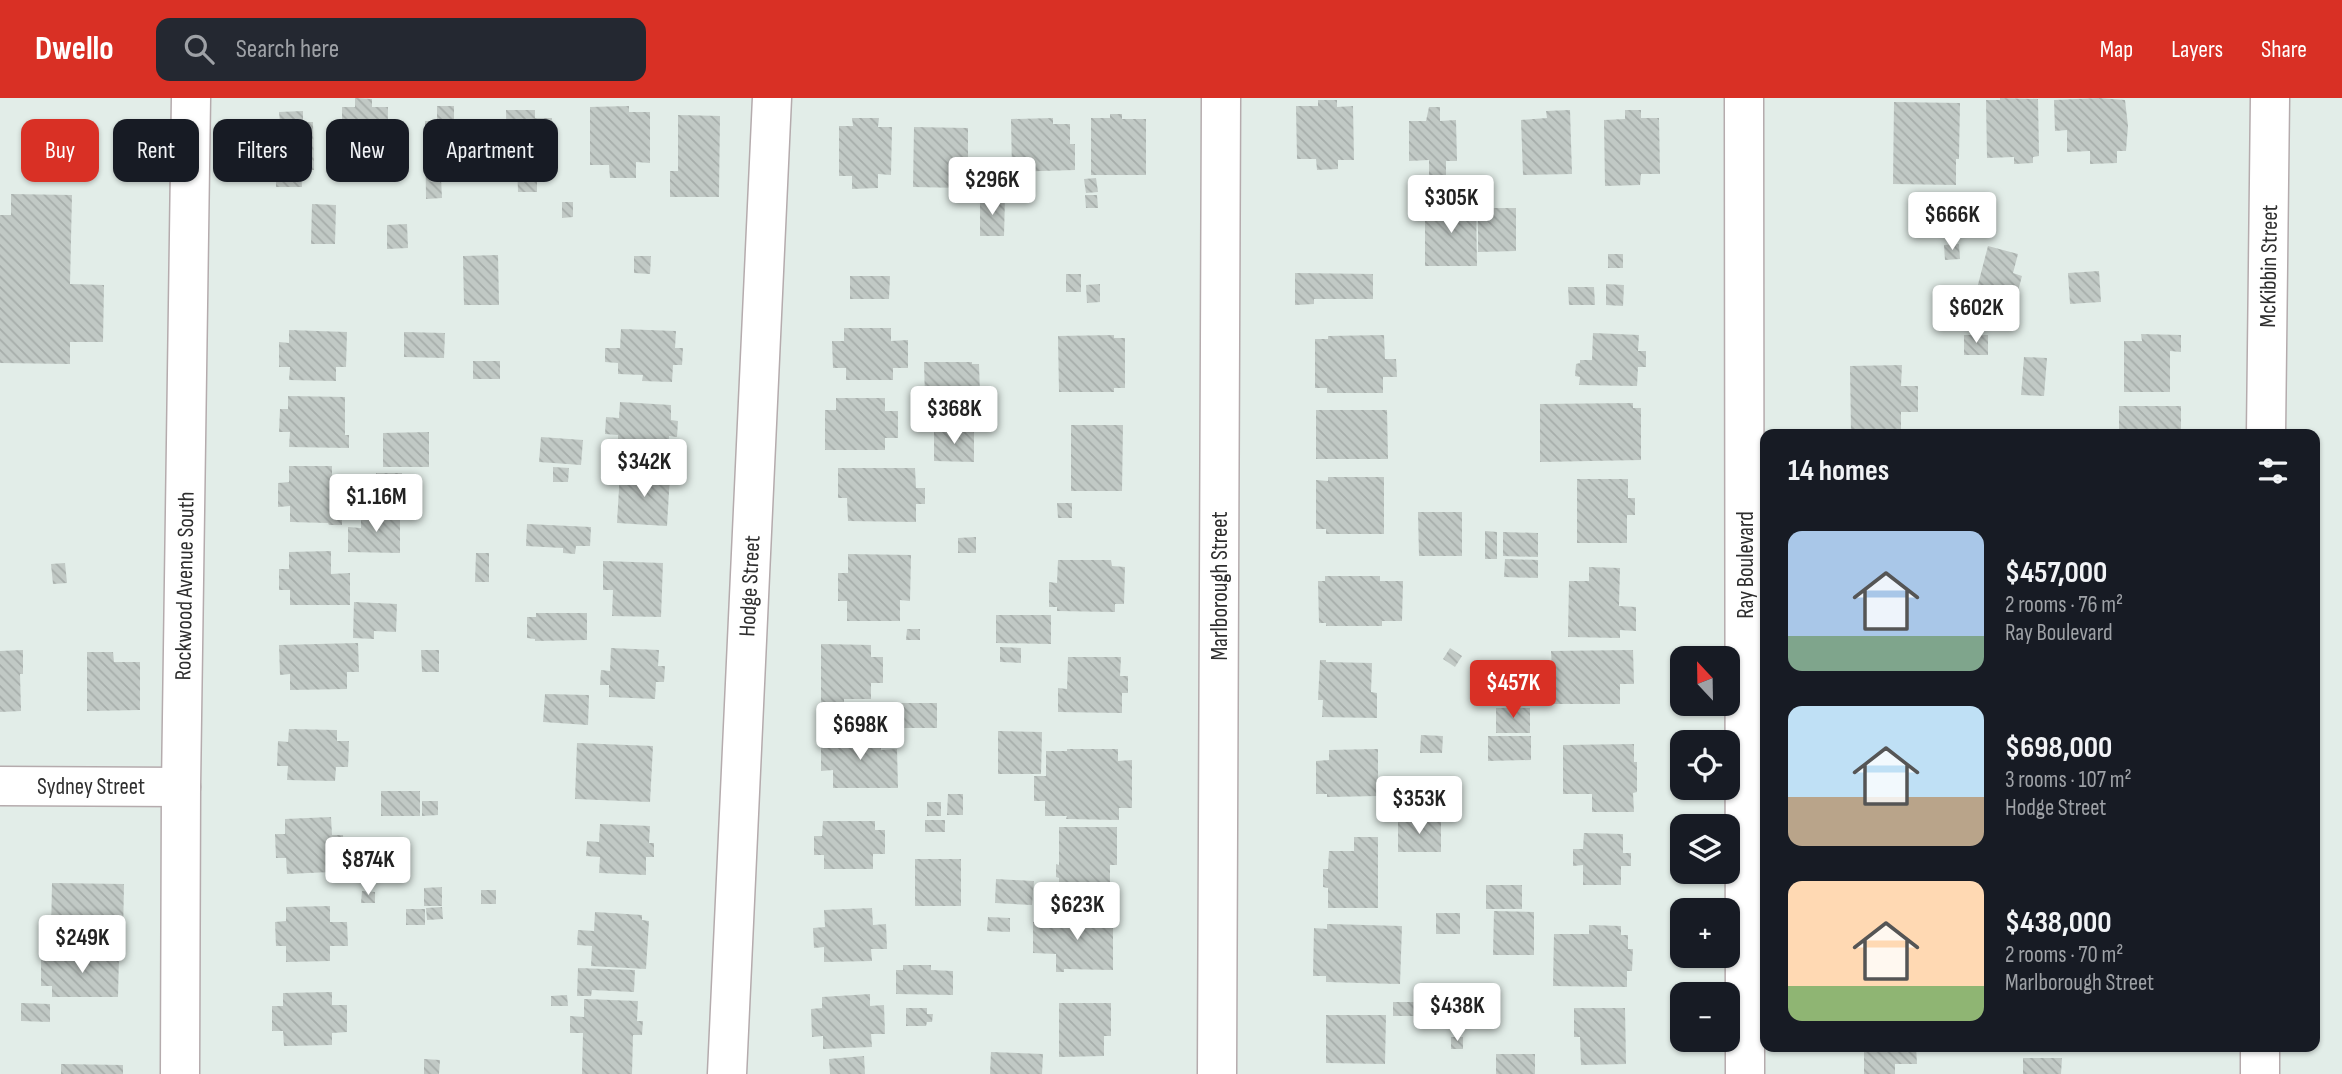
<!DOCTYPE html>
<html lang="en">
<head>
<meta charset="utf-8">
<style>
  body { margin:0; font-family:"Sofia Sans Condensed",sans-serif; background:#242831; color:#f1f3f6; height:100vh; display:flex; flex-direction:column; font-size:26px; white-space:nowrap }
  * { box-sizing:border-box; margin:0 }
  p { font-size:23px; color:#9ea1a6 }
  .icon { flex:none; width:38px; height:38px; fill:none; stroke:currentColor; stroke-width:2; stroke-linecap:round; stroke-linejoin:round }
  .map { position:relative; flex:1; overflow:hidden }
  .side { position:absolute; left:1760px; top:331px; width:560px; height:623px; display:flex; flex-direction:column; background:#171b24; border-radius:14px; box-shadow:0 2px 5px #0004 }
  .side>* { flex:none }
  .guide { position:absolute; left:21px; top:21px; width:665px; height:63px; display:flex; gap:14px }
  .needle { width:46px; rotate:338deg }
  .tools { position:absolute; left:1670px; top:548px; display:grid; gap:14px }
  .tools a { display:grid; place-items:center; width:70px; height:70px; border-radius:14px; background:#171b24; box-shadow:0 2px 5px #0004; font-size:35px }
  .price { position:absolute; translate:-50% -60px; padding:0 16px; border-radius:7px; background:#fff; color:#222; font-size:23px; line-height:46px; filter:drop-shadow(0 2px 4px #0008) }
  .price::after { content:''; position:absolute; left:50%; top:42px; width:21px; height:16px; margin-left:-10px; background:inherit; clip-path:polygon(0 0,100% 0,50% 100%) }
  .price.active { background:#d93025; color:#fff }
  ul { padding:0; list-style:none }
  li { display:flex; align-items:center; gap:21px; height:175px; padding:0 28px }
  li span { display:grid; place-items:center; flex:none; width:196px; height:140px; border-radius:14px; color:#555 }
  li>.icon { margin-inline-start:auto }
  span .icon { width:84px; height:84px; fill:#fffc; stroke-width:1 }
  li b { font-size:30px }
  h2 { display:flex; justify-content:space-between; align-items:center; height:84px; padding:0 28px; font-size:30px }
  .chip { padding:0 24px; border-radius:14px; background:#171b24; box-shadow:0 2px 5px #0004; font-size:24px; line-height:63px }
  .chip.active { background:#d93025; color:#fff }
  header { display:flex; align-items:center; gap:42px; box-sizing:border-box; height:98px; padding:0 35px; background:#d93025; color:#fff }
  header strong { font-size:33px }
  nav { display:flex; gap:38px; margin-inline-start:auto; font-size:24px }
  .search { width:490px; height:63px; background:#242831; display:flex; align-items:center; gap:18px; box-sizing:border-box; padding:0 24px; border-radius:14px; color:#9ea1a6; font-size:26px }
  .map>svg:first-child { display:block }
  .building { fill:url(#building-back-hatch) }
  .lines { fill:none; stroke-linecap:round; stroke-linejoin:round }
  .minor-casing { stroke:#b5abad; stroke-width:41 }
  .tertiary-casing { stroke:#b5abad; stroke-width:41 }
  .minor { stroke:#fff; stroke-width:38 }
  .tertiary { stroke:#fff; stroke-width:38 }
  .labels { text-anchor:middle; stroke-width:5; stroke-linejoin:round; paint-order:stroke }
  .street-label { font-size:23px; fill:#2e2e2e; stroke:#fff }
</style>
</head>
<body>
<header>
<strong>Dwello</strong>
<div class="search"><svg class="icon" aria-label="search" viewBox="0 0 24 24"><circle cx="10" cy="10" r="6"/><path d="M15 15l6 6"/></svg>Search here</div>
<nav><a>Map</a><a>Layers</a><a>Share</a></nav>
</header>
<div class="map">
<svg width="2342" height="976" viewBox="0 0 2342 976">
  <defs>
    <pattern id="building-back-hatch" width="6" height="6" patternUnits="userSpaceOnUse" patternTransform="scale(1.75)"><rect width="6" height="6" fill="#c1c9c5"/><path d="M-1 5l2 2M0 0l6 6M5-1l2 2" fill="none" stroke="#a6adaa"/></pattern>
  </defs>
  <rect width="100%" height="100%" fill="#e2ede8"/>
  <g class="building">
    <polygon points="355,0 372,1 372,9 388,9 387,81 356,81 356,74 342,74 342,9 355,9"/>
    <polygon points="2000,0 2038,1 2039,58 2033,59 2033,65 2014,66 2014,59 1987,60 1986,2 2000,2"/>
    <polygon points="2099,0 2125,2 2128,28 2126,53 2117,53 2117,65 2090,66 2090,53 2067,54 2067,32 2055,33 2054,2"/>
    <polygon points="1318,2 1337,2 1337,9 1353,8 1354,62 1338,62 1338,71 1317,72 1316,61 1297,61 1296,8 1318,8"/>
    <polygon points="1894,4 1960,5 1959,61 1956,61 1956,87 1893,86"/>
    <polygon points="437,8 454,8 454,21 468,21 469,79 441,80 442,100 426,101 425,23 437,23"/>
    <polygon points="629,8 629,14 650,14 650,65 636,64 636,80 610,80 609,67 590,67 590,9"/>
    <polygon points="1429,9 1440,9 1440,23 1456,22 1457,63 1446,63 1446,77 1429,77 1429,62 1409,63 1409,23 1426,23"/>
    <polygon points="506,12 535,12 535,20 552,20 553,65 537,65 537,94 518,94 517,65 507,66"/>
    <polygon points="1570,12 1572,76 1523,77 1521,22 1547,20 1546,13"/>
    <polygon points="1625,12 1641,12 1641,20 1659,20 1660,76 1641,76 1640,87 1605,88 1604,22 1625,21"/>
    <polygon points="303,13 303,24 313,24 314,72 301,72 302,89 276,89 276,72 264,73 263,24 280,24 279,14"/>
    <polygon points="1110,16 1122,16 1122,21 1146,21 1146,77 1091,77 1091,20 1110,20"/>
    <polygon points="678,17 720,18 719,99 670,99 670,73 678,73"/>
    <polygon points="852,20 879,20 878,29 892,29 891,77 878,76 878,90 852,91 852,78 839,78 839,28 853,28"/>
    <polygon points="1053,20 1053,26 1070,26 1070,46 1075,46 1075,72 1012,74 1011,21"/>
    <polygon points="914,29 968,30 968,77 965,77 965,90 913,89"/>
    <polygon points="1096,80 1098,94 1086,95 1084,81"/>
    <polygon points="11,96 72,97 70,186 104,187 103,244 70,244 70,266 0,265 0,117 11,117"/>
    <polygon points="1085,97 1097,97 1098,110 1086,110"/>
    <polygon points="1005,99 1004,138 980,138 980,100"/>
    <polygon points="562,104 573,104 573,119 562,120"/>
    <polygon points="312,106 336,107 335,146 311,146"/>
    <polygon points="1425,106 1476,106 1477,168 1425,168"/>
    <polygon points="1478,110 1516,110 1516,153 1478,154"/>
    <polygon points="407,126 408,150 387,151 387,127"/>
    <polygon points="1959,146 1960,161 1945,162 1944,147"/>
    <polygon points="1988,148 2018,156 2013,175 2022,178 2014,208 1975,198"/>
    <rect x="1608" y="156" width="15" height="14"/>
    <polygon points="498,157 499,207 464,207 463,158"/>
    <polygon points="634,158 651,158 650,176 634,175"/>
    <polygon points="2099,173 2101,204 2070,206 2068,175"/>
    <polygon points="1295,175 1373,176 1373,201 1314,201 1314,206 1295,207"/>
    <rect x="1066" y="176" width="15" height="18"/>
    <polygon points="850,178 890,178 889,201 850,201"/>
    <polygon points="1100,186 1100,204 1087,205 1086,187"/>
    <polygon points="1606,186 1624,187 1623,208 1606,207"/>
    <polygon points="1948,187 1971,190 1969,207 1946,205"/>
    <polygon points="1568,189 1594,189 1595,207 1569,207"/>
    <polygon points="844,230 891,230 891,243 908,242 908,270 893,270 893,282 846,282 846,270 833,270 832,243 844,243"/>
    <polygon points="621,231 676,233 675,250 683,250 682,267 673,267 672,284 642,283 643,277 618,276 618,265 605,264 605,250 620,250"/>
    <polygon points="289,232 347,234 346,269 336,269 336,283 289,282 290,269 279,269 279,244 289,245"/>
    <polygon points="404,234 445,235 444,260 404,259"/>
    <polygon points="1593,235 1639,237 1638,253 1646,253 1646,269 1638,269 1637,288 1579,287 1580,279 1575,278 1576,266 1580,265 1580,262 1592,262"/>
    <polygon points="2141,236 2181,237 2181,254 2170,253 2170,294 2124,294 2124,243 2142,243"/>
    <polygon points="1114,237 1114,240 1125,240 1125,290 1114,290 1114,294 1059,294 1058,238"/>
    <polygon points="1384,237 1385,261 1396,261 1397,279 1383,279 1383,295 1327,295 1327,290 1315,290 1315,241 1328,241 1328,238"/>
    <rect x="1964" y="237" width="24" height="20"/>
    <polygon points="2024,259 2047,260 2044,298 2021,297"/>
    <rect x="473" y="263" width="27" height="18"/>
    <polygon points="924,264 972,264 972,266 979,266 980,298 972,298 972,301 925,301"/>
    <polygon points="1902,267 1901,288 1918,288 1918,314 1901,314 1901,333 1851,334 1850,268"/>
    <polygon points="288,298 345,299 345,337 349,337 349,350 289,349 290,334 279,334 280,311 288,311"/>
    <polygon points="836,300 885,300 885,313 898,313 898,340 885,340 885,352 825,352 825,312 836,312"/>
    <polygon points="620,304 671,307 671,322 678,323 677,339 669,338 668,355 618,351 618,337 605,336 606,319 619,320"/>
    <polygon points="1633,305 1633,310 1641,310 1641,362 1540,364 1540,306"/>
    <polygon points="2119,308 2181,308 2181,331 2166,332 2166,336 2119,336"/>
    <polygon points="1316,312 1387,312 1388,361 1316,361"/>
    <polygon points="1071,327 1123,327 1122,393 1071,393"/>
    <polygon points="2024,332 2069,334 2069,336 2024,336"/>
    <polygon points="934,333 974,334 974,364 934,363"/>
    <polygon points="429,334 429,369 383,369 383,335"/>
    <polygon points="541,339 583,342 581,367 539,364"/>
    <polygon points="289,368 332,368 332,393 342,393 342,427 329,427 328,425 290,424 290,408 278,409 278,385 289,384"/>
    <polygon points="553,369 569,370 568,384 553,384"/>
    <polygon points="838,370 915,370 916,390 925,390 925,406 916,406 916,424 848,423 847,400 838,400"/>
    <polygon points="620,374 670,377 667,428 617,425"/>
    <rect x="376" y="375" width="26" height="21"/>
    <polygon points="1328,379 1384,379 1384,436 1326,436 1326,431 1316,431 1316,382 1328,383"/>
    <polygon points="1577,381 1628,381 1628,400 1635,400 1635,417 1627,417 1627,445 1577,445"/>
    <polygon points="1057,405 1072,405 1072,420 1058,420"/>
    <polygon points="361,414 400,415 400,455 348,454 348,429 361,430"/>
    <polygon points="1418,414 1462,414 1462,458 1419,458"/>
    <polygon points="527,426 591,429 590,448 576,448 575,456 563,455 563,450 526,448"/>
    <polygon points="1485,433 1497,434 1497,461 1485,461"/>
    <polygon points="1503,434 1538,435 1538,459 1503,458"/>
    <polygon points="976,439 976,455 958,455 958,440"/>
    <polygon points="331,453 331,476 350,475 350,507 290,507 290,492 279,492 279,471 289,471 289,454"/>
    <polygon points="476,455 489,455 489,484 475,484"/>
    <polygon points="848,456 911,457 910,503 900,502 900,523 847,523 847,503 838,503 838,475 848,475"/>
    <polygon points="1505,461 1538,462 1538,480 1504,479"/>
    <polygon points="1058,462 1111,462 1112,468 1125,469 1124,506 1115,506 1115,514 1057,513 1057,509 1049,509 1049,484 1057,485"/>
    <polygon points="603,463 663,465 661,519 612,518 613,492 603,492"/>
    <polygon points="65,465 67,485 53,486 51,466"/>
    <polygon points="1589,469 1620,470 1619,508 1636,509 1636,533 1620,532 1620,540 1568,539 1569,483 1589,483"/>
    <polygon points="1325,478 1380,478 1380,483 1403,483 1402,523 1382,523 1382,528 1326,528 1326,525 1319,525 1318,483 1325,483"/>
    <polygon points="354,504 397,506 396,534 374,533 374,541 353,540"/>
    <polygon points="536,515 587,515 587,542 535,543 535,541 527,540 527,519 536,519"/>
    <polygon points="996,517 1051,517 1051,546 996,545"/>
    <polygon points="907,531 920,531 920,542 906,542"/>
    <polygon points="358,545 359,574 347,574 347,591 290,592 290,576 280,577 279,547"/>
    <polygon points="821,546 871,547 871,559 883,559 883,585 871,585 871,601 844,601 844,614 821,614"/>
    <polygon points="1000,549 1021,550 1021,565 1000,564"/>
    <polygon points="611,550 659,552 658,568 665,568 664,584 656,584 655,601 609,599 609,587 600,587 601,572 610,573"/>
    <polygon points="1450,550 1462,558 1455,569 1443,561"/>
    <polygon points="23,552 23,576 20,576 21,613 0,614 0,553"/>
    <polygon points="421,552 439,552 439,574 422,574"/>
    <polygon points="1633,552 1634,586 1620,586 1620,606 1551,606 1551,589 1538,589 1537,570 1552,570 1551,553"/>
    <polygon points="87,554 113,554 114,564 140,564 140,612 87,613"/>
    <polygon points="1068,559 1121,559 1120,578 1128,578 1128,595 1122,595 1122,615 1058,614 1058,590 1067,591"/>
    <polygon points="1320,562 1326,562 1326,564 1372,565 1371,594 1377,595 1377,620 1322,619 1323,602 1318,602"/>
    <polygon points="545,596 589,597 588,627 543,624"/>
    <rect x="889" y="605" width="48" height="25"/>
    <rect x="1496" y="610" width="34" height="25"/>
    <polygon points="289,631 337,632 337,643 349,643 348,669 336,669 335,683 287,682 288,668 277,668 278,643 288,644"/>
    <polygon points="998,633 1042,634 1041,676 998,676"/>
    <polygon points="880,634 881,652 897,651 898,690 833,690 833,672 821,673 821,648 832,648 832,635"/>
    <polygon points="1421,637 1443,638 1442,655 1420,655"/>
    <polygon points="1488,638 1531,638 1531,662 1488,663"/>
    <polygon points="577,645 653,648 650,704 575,701"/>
    <polygon points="1634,646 1634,664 1637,664 1637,694 1633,695 1634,714 1592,714 1592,696 1563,696 1563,647"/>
    <polygon points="1067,651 1118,651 1118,663 1132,662 1132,710 1119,710 1119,722 1066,721 1067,718 1045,718 1045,703 1034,703 1034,678 1046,678 1046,653 1067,653"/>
    <polygon points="1378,651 1378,698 1327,699 1327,696 1316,696 1316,663 1329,662 1329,652"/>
    <rect x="381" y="693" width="39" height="25"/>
    <polygon points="948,696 963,696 963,717 947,717"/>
    <polygon points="422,703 438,703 438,717 422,718"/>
    <rect x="927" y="704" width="14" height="14"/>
    <polygon points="331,719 332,737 343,737 344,759 331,759 331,774 287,776 286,760 276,760 275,736 285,736 285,721"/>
    <rect x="925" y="722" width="20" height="12"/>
    <rect x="1398" y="722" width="43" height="32"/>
    <polygon points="823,723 875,723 875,732 885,732 885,756 873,756 873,771 824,771 824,757 814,757 814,738 822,738"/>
    <polygon points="600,726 650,728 649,745 654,745 654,759 646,759 646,777 599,775 600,759 586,758 587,743 599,744"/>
    <polygon points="1059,729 1117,729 1117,767 1110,767 1110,785 1059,785 1059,780 1056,779 1056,766 1059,767"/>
    <polygon points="1584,735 1623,736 1623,755 1631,755 1631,768 1621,768 1621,787 1583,787 1583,767 1573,768 1573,751 1583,751"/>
    <polygon points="1354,739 1378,739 1378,810 1328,810 1328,790 1323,789 1323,771 1328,771 1329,753 1354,753"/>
    <rect x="915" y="761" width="46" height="47"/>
    <polygon points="996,781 1034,783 1032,807 995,805"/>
    <polygon points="52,785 124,786 123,837 51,836"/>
    <rect x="1486" y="787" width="36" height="24"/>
    <polygon points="442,789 442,808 424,808 424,790"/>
    <rect x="481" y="792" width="15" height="14"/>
    <polygon points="362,793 375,794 375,805 361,805"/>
    <polygon points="330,808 330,824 347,824 348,848 330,848 330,863 286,864 286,848 276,848 275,824 286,823 286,809"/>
    <polygon points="442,809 443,821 427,822 426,810"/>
    <polygon points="872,810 873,827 886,826 887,851 871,851 872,863 824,864 824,849 814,850 813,830 825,829 824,812"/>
    <rect x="406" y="811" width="19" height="16"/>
    <polygon points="1494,813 1534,814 1534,857 1493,857"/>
    <polygon points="595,814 642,817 642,822 649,823 646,871 591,868 592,848 577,847 578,832 594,833"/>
    <rect x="1436" y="815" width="24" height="21"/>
    <polygon points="1056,817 1113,817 1113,872 1064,871 1064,874 1056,874 1056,856 1033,855 1033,824 1056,825"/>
    <polygon points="988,819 1010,820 1010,834 987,833"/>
    <polygon points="1327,826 1402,828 1400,886 1326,884 1326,878 1313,878 1314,830 1327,831"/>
    <polygon points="1589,827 1621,828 1621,837 1628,837 1628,851 1633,851 1632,873 1627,873 1627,889 1553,888 1554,836 1589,836"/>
    <polygon points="91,851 110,851 110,857 119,858 118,899 52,899 52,888 41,888 41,862 51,862 52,857 90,857"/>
    <polygon points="903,867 931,867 931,872 953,873 953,897 896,896 896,872 903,872"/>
    <polygon points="578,870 635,872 634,894 592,892 591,898 577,898"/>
    <polygon points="332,894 332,907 347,907 347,934 332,935 332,947 284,948 283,933 272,933 272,908 283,908 283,895"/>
    <polygon points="870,896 870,908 884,907 885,936 871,936 872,949 823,951 823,938 812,939 811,911 822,910 822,899"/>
    <polygon points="567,897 568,908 551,908 551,898"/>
    <polygon points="1425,900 1444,901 1443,913 1424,912"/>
    <polygon points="584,901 638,903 637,923 643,923 642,937 633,937 632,976 582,976 583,935 570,935 570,918 584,919"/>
    <rect x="1393" y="904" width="26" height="14"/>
    <polygon points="21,905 50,906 50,924 21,923"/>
    <polygon points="1059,905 1111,905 1111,938 1104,938 1104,958 1059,959"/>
    <polygon points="906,910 927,910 927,916 933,916 932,924 927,924 926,928 906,928"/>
    <polygon points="1574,910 1625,910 1626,966 1581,967 1580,939 1574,939"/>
    <polygon points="1326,917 1386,917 1385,966 1326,965"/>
    <rect x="1451" y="939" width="12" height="12"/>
    <polygon points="1864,948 1916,948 1917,966 1895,966 1895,976 1864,976"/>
    <polygon points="2084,948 2177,948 2177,954 2084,953"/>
    <polygon points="991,954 1043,956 1042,976 990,976"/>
    <rect x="1496" y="956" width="39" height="20"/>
    <polygon points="864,958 865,976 830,976 829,961"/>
    <polygon points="2023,960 2062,960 2061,976 2023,976"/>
    <polygon points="424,961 440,962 439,976 424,976"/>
    <polygon points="61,966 123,967 123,976 61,976"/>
  </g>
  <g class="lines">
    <defs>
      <g id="minor">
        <polyline points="1744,0 1745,976"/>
        <polyline points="2266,336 2270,0"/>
        <polyline points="0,688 181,689"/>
        <polyline points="727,976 772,0"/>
        <polyline points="1217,976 1221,0"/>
        <polyline points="2260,976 2260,948"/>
      </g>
      <polyline id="tertiary" points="180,976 181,689 191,0"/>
    </defs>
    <use href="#minor" class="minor-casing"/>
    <use href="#tertiary" class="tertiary-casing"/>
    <use href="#minor" class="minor"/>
    <use href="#tertiary" class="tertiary"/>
  </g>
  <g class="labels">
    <g class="street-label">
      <text transform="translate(2268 168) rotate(-89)" y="8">McKibbin Street</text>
      <text transform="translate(1745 467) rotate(-90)" y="8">Ray Boulevard</text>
      <text transform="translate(184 488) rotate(-89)" y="8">Rockwood Avenue South</text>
      <text transform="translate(749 488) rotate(-87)" y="8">Hodge Street</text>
      <text transform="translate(1219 488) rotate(-90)" y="8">Marlborough Street</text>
      <text x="91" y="696">Sydney Street</text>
    </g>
  </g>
</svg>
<div class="tools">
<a><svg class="needle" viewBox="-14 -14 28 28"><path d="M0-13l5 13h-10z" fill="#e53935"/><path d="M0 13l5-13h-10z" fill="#9ea1a6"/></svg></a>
<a><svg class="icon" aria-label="locate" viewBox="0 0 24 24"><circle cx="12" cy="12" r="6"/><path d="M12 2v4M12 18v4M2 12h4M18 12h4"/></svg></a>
<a><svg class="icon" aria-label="layers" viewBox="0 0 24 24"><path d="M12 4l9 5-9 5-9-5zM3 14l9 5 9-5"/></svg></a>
<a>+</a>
<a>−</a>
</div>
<b class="price" style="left:992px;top:119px">$296K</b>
<b class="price" style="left:1451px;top:137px">$305K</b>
<b class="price" style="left:1952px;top:154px">$666K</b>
<b class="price" style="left:1976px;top:247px">$602K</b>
<b class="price" style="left:954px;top:348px">$368K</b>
<b class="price" style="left:644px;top:401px">$342K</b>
<b class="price" style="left:376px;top:436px">$1.16M</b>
<b class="price active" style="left:1513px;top:622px">$457K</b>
<b class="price" style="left:860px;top:664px">$698K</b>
<b class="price" style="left:1419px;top:738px">$353K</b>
<b class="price" style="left:368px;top:799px">$874K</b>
<b class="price" style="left:1077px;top:844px">$623K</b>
<b class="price" style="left:82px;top:877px">$249K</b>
<b class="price" style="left:1457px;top:945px">$438K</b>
<div class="guide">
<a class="chip active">Buy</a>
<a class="chip">Rent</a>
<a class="chip">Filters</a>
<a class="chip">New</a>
<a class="chip">Apartment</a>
</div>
<section class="side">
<h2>14 homes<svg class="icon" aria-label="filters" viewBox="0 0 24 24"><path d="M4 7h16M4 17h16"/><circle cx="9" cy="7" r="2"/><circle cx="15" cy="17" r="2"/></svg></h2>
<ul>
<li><span style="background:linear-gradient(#a9c7e8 75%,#7fa58c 0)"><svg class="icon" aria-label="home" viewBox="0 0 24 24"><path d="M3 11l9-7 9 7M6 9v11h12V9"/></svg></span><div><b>$457,000</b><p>2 rooms · 76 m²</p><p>Ray Boulevard</p></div></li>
<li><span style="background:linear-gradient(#bfe0f5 65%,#b9a48a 0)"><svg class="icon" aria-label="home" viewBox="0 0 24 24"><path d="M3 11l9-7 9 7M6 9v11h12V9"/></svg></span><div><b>$698,000</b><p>3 rooms · 107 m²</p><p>Hodge Street</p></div></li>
<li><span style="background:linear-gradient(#ffd9b3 75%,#8fb573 0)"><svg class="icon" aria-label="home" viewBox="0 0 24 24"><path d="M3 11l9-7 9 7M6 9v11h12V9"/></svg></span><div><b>$438,000</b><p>2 rooms · 70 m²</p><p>Marlborough Street</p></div></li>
</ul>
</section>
</div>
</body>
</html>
